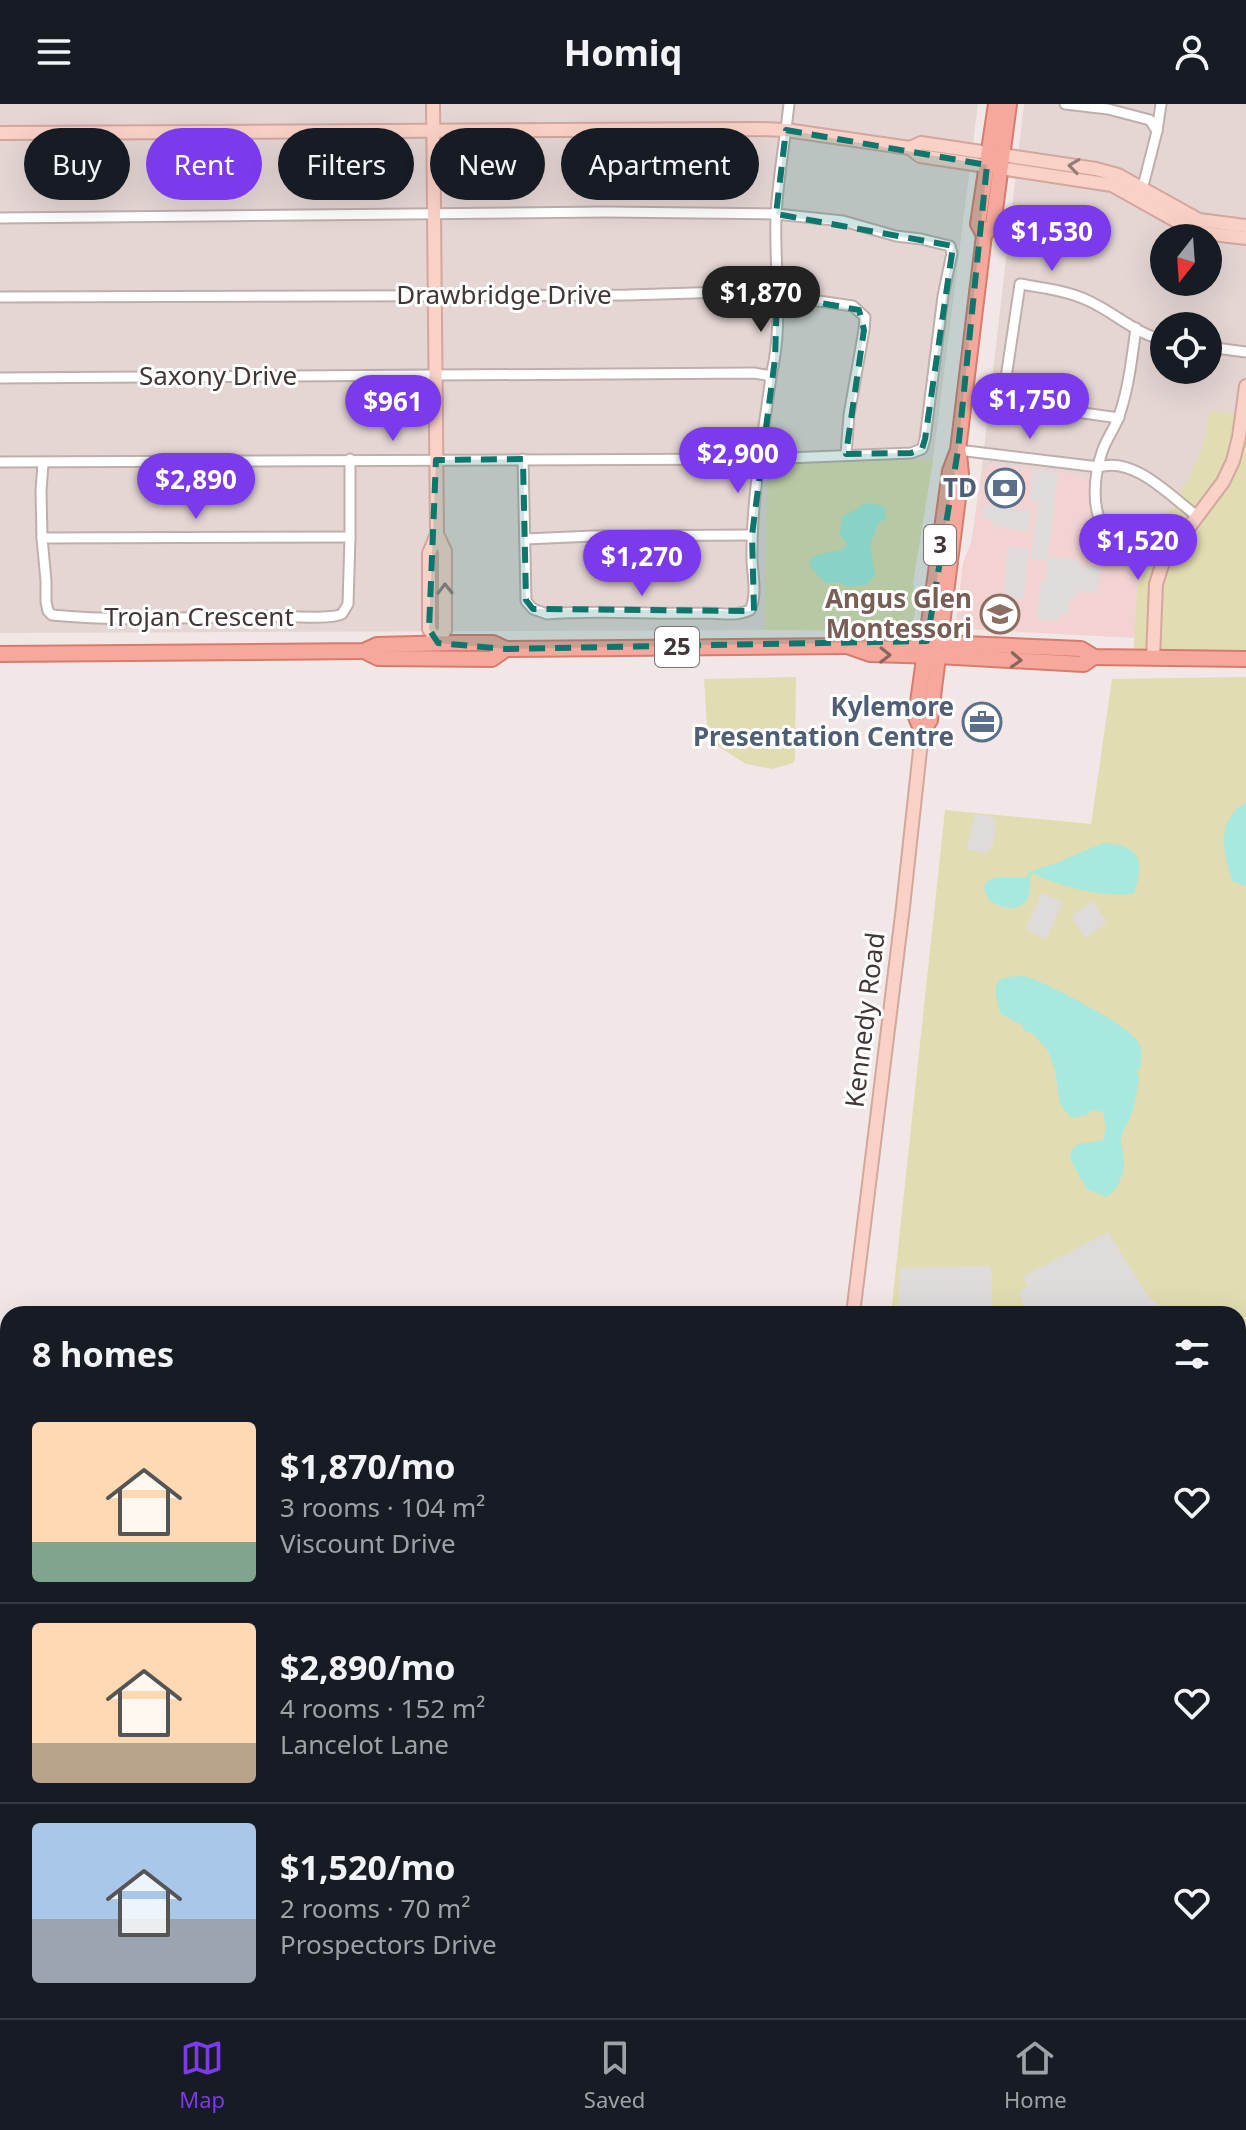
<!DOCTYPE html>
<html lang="en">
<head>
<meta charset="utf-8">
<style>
  body { margin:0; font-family:"Noto Sans",sans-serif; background:#20242c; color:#f1f3f6; height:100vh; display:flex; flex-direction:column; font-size:30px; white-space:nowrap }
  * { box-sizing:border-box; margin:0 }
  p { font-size:26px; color:#9ea1a6 }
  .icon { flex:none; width:44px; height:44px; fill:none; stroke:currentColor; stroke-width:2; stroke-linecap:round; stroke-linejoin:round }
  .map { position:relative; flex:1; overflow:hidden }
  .details { position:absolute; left:0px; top:1202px; width:1246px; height:712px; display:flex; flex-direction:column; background:#171b24; border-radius:24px 24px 0 0; box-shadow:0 8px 32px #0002 }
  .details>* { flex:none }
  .guide { position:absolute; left:24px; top:24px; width:800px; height:72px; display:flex; gap:16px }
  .needle { width:52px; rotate:197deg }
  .tools { position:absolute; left:1150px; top:120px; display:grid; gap:16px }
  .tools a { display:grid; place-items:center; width:72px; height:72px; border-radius:50%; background:#171b24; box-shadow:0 8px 32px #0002; font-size:40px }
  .price { position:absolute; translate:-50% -68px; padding:0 18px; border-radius:28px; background:#7c3aed; color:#fff; font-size:26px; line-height:52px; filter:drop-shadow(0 2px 4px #0008) }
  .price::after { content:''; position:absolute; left:50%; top:48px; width:24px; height:18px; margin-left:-12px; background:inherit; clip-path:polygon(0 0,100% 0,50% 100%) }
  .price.active { background:#222; color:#fff }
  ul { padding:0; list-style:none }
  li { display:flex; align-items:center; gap:24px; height:200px; padding:0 32px }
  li+li { border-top:2px solid #363941 }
  li span { display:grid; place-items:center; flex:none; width:224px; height:160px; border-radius:8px; color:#555 }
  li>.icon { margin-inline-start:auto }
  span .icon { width:96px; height:96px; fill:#fffc; stroke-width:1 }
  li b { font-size:34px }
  h2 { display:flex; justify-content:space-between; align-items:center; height:96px; padding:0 32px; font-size:34px }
  .tag { padding:0 28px; border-radius:36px; background:#171b24; box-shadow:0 8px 32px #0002; font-size:28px; line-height:72px }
  .tag.active { background:#7c3aed; color:#fff }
  header { display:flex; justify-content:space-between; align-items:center; height:104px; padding:0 32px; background:#171b24; font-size:36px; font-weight:700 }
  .tabs { display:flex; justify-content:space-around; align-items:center; height:112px; border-top:2px solid #363941; background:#171b24; font-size:22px; color:#9ea1a6 }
  .tabs a { display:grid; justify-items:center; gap:4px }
  .tabs .active { color:#7c3aed }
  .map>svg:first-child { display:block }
  .residential { fill:#e5d6d4; fill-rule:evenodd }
  .commercial { fill:#f2d3d2 }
  .green { fill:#e2dcb2 }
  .parking { fill:#dfdbda }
  .water { fill:#a7e9df }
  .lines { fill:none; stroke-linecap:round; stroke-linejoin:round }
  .stream { stroke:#a7e9df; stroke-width:3 }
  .street-casing { stroke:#bfaeac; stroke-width:13 }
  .secondary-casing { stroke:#d3a69e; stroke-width:16 }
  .primary-casing { stroke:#d87b6d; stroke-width:18 }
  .street { stroke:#fff; stroke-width:9 }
  .secondary { stroke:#f9d1c7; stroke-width:12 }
  .primary { stroke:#f5a89b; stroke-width:14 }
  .oneway { stroke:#957c77 }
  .oneway2 { stroke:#8a645e }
  .marked { fill:#0f766e; fill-opacity:0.2; stroke:#0f766e; stroke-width:6; stroke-dasharray:16 10; stroke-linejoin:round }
  .labels { text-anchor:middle; stroke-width:6; stroke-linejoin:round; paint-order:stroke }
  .shield { fill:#fff; stroke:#7b7272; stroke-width:2 }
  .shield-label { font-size:24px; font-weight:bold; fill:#433636 }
  .street-label { font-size:26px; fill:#433636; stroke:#fff }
  .service-label { font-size:26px; font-weight:bold; fill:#4e5e75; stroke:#fff; text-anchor:end }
  .education-label { font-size:26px; font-weight:bold; fill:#785e54; stroke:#fff; text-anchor:end }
</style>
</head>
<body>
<header><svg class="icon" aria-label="menu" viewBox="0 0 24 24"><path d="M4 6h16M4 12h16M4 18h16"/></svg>Homiq<svg class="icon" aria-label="person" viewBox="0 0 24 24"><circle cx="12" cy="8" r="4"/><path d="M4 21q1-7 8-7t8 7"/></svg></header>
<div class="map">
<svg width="1246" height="1914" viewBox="0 0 1246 1914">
  <rect width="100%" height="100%" fill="#f1e7e6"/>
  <g class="residential">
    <polygon points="0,0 978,0 933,356 769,360 765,526 0,529"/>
    <path d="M1024,0h222v357l-103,106 -40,-23 -13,-25 1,-35 -101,-20 -9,11zM1164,134h44v44h-44zM1164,222h44v44h-44z"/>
  </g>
  <polygon class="commercial" points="990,360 1082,371 1091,379 1090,415 1103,440 1143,463 1135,534 965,525 956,518 963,459 971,439 981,371"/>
  <g class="green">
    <polygon points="1210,306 1246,311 1246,558 1133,557 1140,439 1170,405 1190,371 1202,344"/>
    <path d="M845,355l88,1 -20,123c2,18 6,34 -7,48l-141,-1 1,-113 3,-54z"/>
    <polygon points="796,573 795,655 793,659 772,665 746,660 708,636 704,575"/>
    <polygon points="1246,573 1246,1914 798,1914 799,1906 1238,1906 1238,1210 891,1210 945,706 1091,720 1112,575"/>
    <polygon points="158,1906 753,1906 752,1914 158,1914"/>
  </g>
  <g class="parking">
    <polygon points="1033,366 1058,369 1048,453 1079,456 1079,462 1100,464 1097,489 1078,487 1077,495 1070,494 1068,510 1060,510 1059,516 1037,514 1041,477 1046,477 1048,457 1031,455 1038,398 1029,396"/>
    <polygon points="985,400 1031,407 1028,427 992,422 993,416 983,414"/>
    <polygon points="1009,442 1029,445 1023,496 1009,495 1010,489 1004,488"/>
    <polygon points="974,710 992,713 996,719 993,741 987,749 967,746"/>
    <polygon points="1042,789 1063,798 1046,835 1025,825"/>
    <polygon points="1093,797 1107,819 1085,834 1071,812"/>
    <polygon points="1108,1128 1148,1192 1169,1210 1028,1210 1019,1188 1028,1182 1023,1172"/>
    <polygon points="990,1162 992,1169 992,1210 898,1210 900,1164"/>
  </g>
  <g class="water">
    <path d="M871,399l11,3 4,3 -2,3 2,8 -7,2 -9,22 5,32 -9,9 -19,2 -5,-4h-15c-39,-32 -4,-25 19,-36l1,-3 -8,-10 2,-5 1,-12 17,-9 2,-3z"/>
    <path d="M1246,698v84l-13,-4c-7,-19 -15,-47 -2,-66 3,-6 10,-10 15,-14z"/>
    <path d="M1104,739c35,2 42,17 30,50 -27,6 -78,-7 -103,-21 10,-6 20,-6 30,-11 14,-7 28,-12 43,-18z"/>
    <path d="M999,773h30c6,31 -17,39 -40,23 -8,-14 -6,-20 10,-23z"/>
    <path d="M1024,872c19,4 108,51 115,67 4,8 2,18 1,26l-4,3 3,4c-2,13 -3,26 -8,39 -2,7 -9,16 -10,23 -1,6 2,14 3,20 1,15 -5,31 -18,39l-19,-8 -15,-26 -2,-6 2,-8 7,-5 25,-4 2,-16 -2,-4v-8l-12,-2 -6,5 -15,3 -11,-14 -5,-34 -7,-19 -15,-17 -9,-4 -2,-5 -21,-11c-3,-10 -8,-23 -3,-33l9,-4z"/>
  </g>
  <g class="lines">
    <polyline class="stream" points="1029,773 1031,768"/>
    <defs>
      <g id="street">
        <polyline points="1065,0 1108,5 1150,16 1157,27"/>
        <polyline points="1141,90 1157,27 1161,0"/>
        <polyline points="0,114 606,108 776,110 843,117 896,132 921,135 950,142 952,149 943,192 925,335 922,345 911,349 760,355 0,358"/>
        <polyline points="0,193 628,191 726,188 777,191 853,202 865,213 864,226 849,311 846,350"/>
        <path d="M1136,224c-4,29 -7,58 -16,85 -4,14 -14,26 -18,39 -10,30 -12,72 15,92 12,9 32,13 46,18"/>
        <polyline points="1208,243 1246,248"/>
        <polyline points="0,274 754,269 771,272"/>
        <path d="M1119,314l-107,-15 -6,-3 -2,-9 16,-107c24,4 48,7 69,17 26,12 47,33 75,39"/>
        <path d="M958,346l141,17c35,-11 71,29 98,49"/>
        <path d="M523,355l3,142 7,8 14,5c51,-5 107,1 159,-1 15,0 29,4 44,-3 7,-13 3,-33 2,-49 -1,-62 11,-123 19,-185 13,-52 3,-107 5,-161 2,-37 9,-74 13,-111"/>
        <path d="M43,359l-2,28 1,47 4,43v21l2,9 4,4c72,7 145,2 216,1 17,0 62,4 74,-2l6,-10 2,-67v-78"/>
        <polyline points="42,434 350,433"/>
        <polyline points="525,435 593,432 752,431"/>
      </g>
      <g id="secondary">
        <polyline points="433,0 437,430 429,449 429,525 438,539 445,526 445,447 437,430"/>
        <polyline points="0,29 760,25 786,26 910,44 920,52 1112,81 1196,128 1246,134"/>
        <polyline points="910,44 921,39 1096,65 1118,71 1199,116 1246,122"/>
        <polyline points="1153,554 1156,480 1163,458 1223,378 1233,357 1239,333 1246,282"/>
        <polyline points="853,1210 903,803 922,628"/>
        <polyline points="772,1914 773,1906"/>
      </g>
      <g id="primary">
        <polyline points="984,131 978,120 996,0"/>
        <polyline points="847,542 870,550 938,552 1084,560 1094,553"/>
        <polyline points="364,547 378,554 492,555 506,545"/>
        <polyline points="0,550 364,547 377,541 455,539 493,539 506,545 847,542 870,536 1081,545 1094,553 1246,555"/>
        <polyline points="922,628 916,613 950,367 958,346 984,131 993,121 1009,0"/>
        <polyline points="922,628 930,616 961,370 959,350"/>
      </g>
    </defs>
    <use href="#street" class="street-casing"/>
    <use href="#secondary" class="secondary-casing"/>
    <use href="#primary" class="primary-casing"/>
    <use href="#street" class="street"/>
    <use href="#secondary" class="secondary"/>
    <use href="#primary" class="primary"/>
  </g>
  <defs><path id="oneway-chevron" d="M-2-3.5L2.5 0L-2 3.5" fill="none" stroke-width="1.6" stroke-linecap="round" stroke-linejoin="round" transform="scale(2)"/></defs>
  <g class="oneway">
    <use href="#oneway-chevron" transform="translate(1074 62) rotate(-172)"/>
    <use href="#oneway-chevron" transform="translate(445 485) rotate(-91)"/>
  </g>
  <g class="oneway2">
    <use href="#oneway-chevron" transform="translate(885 551) rotate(1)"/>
    <use href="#oneway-chevron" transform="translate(1016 556) rotate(3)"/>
  </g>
  <path class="marked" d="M786,26l201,35 -29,285 -31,191 -421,8 -68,-6 -9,-14 7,-169 87,-1 3,141 7,9 221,2 -2,-76 23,-176 2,-64 82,15 5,20 -18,124 65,-1 11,-4 3,-10 28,-193 -177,-32z"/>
  <defs>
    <symbol id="bank-ring" viewBox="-11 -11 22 22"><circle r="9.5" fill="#fff" stroke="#5c6f8a" stroke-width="1.5"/><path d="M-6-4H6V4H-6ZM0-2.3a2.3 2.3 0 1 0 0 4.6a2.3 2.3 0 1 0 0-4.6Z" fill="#5c6f8a"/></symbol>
    <symbol id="school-ring" viewBox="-11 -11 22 22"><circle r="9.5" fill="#fff" stroke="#8d6e63" stroke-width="1.5"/><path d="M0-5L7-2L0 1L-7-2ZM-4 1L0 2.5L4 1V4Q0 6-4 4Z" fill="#8d6e63"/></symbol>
    <symbol id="office-ring" viewBox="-11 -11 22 22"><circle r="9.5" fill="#fff" stroke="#5c6f8a" stroke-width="1.5"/><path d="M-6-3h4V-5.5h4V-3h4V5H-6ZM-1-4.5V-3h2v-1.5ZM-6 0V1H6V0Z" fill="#5c6f8a"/></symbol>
  </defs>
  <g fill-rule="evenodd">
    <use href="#bank-ring" x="983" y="362" width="44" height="44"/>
    <use href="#school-ring" x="978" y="488" width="44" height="44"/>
    <use href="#office-ring" x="960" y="596" width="44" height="44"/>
  </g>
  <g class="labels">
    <g class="shield">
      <rect x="924" y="421" width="32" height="40" rx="6"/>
      <rect x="655" y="523" width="44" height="40" rx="6"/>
    </g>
    <g class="shield-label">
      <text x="940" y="449">3</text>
      <text x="677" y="551">25</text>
    </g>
    <g class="street-label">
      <text x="504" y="200">Drawbridge Drive</text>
      <text x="218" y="281">Saxony Drive</text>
      <text x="199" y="522">Trojan Crescent</text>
      <text transform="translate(865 916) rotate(-83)" y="9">Kennedy Road</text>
    </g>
    <g class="service-label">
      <text x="977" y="393">TD</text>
      <text x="954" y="612">Kylemore<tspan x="954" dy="30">Presentation Centre</tspan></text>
    </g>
    <g class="education-label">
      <text x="972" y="504">Angus Glen<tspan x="972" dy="30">Montessori</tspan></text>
    </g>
  </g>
</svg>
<div class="tools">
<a><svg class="needle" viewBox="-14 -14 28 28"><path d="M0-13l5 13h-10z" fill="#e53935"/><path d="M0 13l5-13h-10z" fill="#9ea1a6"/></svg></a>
<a><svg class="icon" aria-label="locate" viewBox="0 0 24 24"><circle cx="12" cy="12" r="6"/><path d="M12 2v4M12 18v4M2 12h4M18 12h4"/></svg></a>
</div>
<b class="price" style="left:1052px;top:169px">$1,530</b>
<b class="price active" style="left:761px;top:230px">$1,870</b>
<b class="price" style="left:1030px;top:337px">$1,750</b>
<b class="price" style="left:393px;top:339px">$961</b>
<b class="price" style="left:738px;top:391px">$2,900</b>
<b class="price" style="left:196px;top:417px">$2,890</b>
<b class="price" style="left:1138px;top:478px">$1,520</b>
<b class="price" style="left:642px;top:494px">$1,270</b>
<div class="guide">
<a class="tag">Buy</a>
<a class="tag active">Rent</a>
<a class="tag">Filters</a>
<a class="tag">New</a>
<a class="tag">Apartment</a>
</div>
<section class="details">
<h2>8 homes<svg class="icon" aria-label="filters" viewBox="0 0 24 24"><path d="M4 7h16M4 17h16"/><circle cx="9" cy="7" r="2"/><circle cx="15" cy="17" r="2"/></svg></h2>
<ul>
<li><span style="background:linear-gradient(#ffd9b3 75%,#7fa58c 0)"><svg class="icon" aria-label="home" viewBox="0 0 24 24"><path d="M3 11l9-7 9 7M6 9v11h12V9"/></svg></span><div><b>$1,870/mo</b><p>3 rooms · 104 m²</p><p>Viscount Drive</p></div><svg class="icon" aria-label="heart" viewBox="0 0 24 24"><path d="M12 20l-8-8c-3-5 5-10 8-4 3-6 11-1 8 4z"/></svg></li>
<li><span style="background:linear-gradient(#ffd9b3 75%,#b9a48a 0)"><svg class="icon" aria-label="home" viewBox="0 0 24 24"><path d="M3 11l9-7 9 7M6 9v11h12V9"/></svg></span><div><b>$2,890/mo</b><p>4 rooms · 152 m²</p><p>Lancelot Lane</p></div><svg class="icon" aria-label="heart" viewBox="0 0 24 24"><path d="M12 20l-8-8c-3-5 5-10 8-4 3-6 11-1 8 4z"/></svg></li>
<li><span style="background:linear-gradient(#a9c7e8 60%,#9aa5b1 0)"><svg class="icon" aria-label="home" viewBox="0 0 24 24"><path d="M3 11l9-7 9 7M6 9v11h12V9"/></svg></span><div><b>$1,520/mo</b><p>2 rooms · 70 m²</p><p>Prospectors Drive</p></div><svg class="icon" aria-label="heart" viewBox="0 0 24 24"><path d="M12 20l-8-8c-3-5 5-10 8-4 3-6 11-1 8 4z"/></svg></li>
</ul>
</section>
</div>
<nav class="tabs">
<a class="active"><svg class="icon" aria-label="map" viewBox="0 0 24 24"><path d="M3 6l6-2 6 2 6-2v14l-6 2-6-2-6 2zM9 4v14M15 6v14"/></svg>Map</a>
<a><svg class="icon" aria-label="saved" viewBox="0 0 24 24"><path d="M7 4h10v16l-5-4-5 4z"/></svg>Saved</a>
<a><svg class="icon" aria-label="home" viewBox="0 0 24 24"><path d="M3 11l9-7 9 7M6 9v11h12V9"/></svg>Home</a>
</nav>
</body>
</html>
